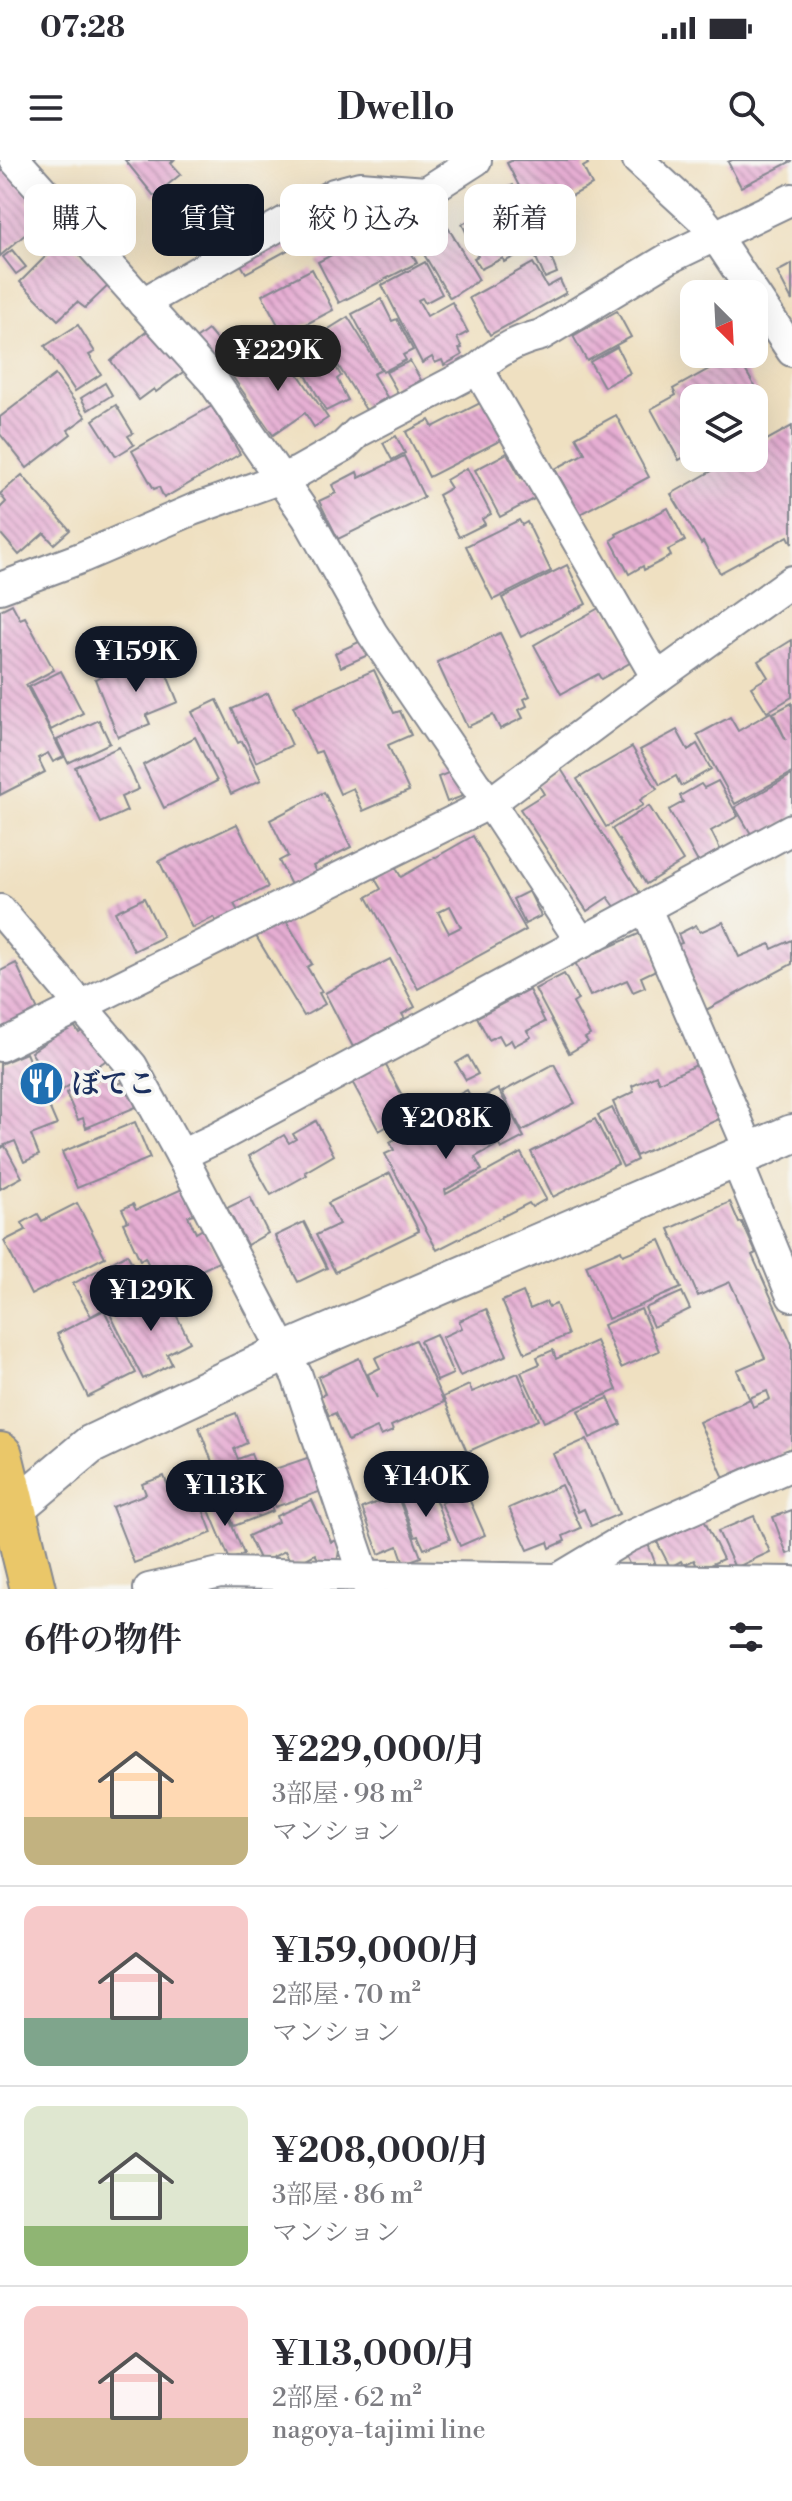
<!DOCTYPE html>
<html lang="ja">
<head>
<meta charset="utf-8">
<style>
  body { margin:0; font-family:"Libre Bodoni","Noto Serif JP",serif; background:#f2f2f3; color:#2b2b33; height:100vh; display:flex; flex-direction:column; font-size:30px; white-space:nowrap }
  * { box-sizing:border-box; margin:0 }
  p { font-size:26px; color:#7c7c81 }
  .icon { flex:none; width:44px; height:44px; fill:none; stroke:currentColor; stroke-width:2; stroke-linecap:round; stroke-linejoin:round }
  .map { position:relative; height:1429px; overflow:hidden }
  .drawer { display:flex; flex-direction:column; background:#fff; flex:1 }
  .drawer>* { flex:none }
  .banner { position:absolute; left:24px; top:24px; width:744px; height:72px; display:flex; gap:16px }
  .needle { width:52px; rotate:156deg }
  .buttons { position:absolute; left:680px; top:120px; display:grid; gap:16px }
  .buttons a { display:grid; place-items:center; width:88px; height:88px; border-radius:16px; background:#fff; box-shadow:0 8px 32px #0002; font-size:40px }
  .price { position:absolute; translate:-50% -68px; padding:0 18px; border-radius:28px; background:#111827; color:#fff; font-size:26px; line-height:52px; filter:drop-shadow(0 2px 4px #0008) }
  .price::after { content:''; position:absolute; left:50%; top:48px; width:24px; height:18px; margin-left:-12px; background:inherit; clip-path:polygon(0 0,100% 0,50% 100%) }
  .price.on { background:#222; color:#fff }
  ul { padding:0; list-style:none }
  li { display:flex; align-items:center; gap:24px; height:200px; padding:0 24px }
  li+li { border-top:2px solid #e1e1e2 }
  li span { display:grid; place-items:center; flex:none; width:224px; height:160px; border-radius:16px; color:#555 }
  li>.icon { margin-inline-start:auto }
  span .icon { width:96px; height:96px; fill:#fffc; stroke-width:1 }
  li b { font-size:34px }
  h2 { display:flex; justify-content:space-between; align-items:center; height:96px; padding:0 24px; font-size:34px }
  .tag { padding:0 28px; border-radius:16px; background:#fff; box-shadow:0 8px 32px #0002; font-size:28px; line-height:72px }
  .tag.on { background:#111827; color:#fff }
  .status { display:flex; justify-content:space-between; align-items:center; height:56px; padding:0 40px; background:#fff; direction:ltr }
  .status svg { height:22px; fill:currentColor }
  header { display:flex; justify-content:space-between; align-items:center; height:104px; padding:0 24px; background:#fff; font-size:36px; font-weight:700 }
  .map>svg:first-child { display:block }
  .building { fill:url(#building-back-hatch); fill-rule:evenodd }
  .lines { fill:none; stroke-linecap:round; stroke-linejoin:round }
  .minor-casing { stroke:#858890; stroke-width:34 }
  .tertiary-casing { stroke:#858890; stroke-width:42 }
  .primary-casing { stroke:#858890; stroke-width:48 }
  .minor { stroke:#fff; stroke-width:30 }
  .tertiary { stroke:#fff; stroke-width:38 }
  .primary { stroke:#eac769; stroke-width:44 }
  .labels { text-anchor:middle; stroke-width:7; stroke-linejoin:round; paint-order:stroke }
  .poi-label { font-size:28px; font-weight:bold; fill:#1b2f5e; stroke:#f6f6f2; text-anchor:start }
</style>
</head>
<body>
<div class="status"><b>07:28</b><svg viewBox="0 0 49 12"><path d="M0 12V9h3v3zM5 12V6h3v6zM10 12V3h3v9zM15 12V0h3v12zM26 1h20v11H26zM47 4h2v5h-2z"/></svg></div>
<header><svg class="icon" aria-label="menu" viewBox="0 0 24 24"><path d="M4 6h16M4 12h16M4 18h16"/></svg>Dwello<svg class="icon" aria-label="search" viewBox="0 0 24 24"><circle cx="10" cy="10" r="6"/><path d="M15 15l6 6"/></svg></header>
<div class="map">
<svg width="792" height="1429" viewBox="0 0 792 1429">
  <defs>
    <pattern id="building-back-hatch" width="6" height="6" patternUnits="userSpaceOnUse" patternTransform="scale(2)"><rect width="6" height="6" fill="#e6aed3"/><path d="M-1 5l2 2M0 0l6 6M5-1l2 2" fill="none" stroke="#ba8eae"/></pattern>
  </defs>
  <rect width="100%" height="100%" fill="#f6f6f2"/>
  <filter id="ink" filterUnits="userSpaceOnUse"><feTurbulence type="fractalNoise" baseFrequency=".0125" numOctaves="2"/><feDisplacementMap in="SourceGraphic" scale="16" xChannelSelector="R" yChannelSelector="G"/><feConvolveMatrix kernelMatrix="1 2 1 2 8 2 1 2 1" color-interpolation-filters="sRGB"/></filter>
  <filter id="wash" filterUnits="userSpaceOnUse"><feTurbulence type="fractalNoise" baseFrequency=".006" numOctaves="4" result="noise"/><feDisplacementMap in="SourceGraphic" scale="32" xChannelSelector="R" yChannelSelector="G"/><feGaussianBlur stdDeviation="1.8" result="paint"/><feColorMatrix in="noise" values="0 0 0 0 0 0 0 0 0 0 0 0 0 0 0 0 0 1.4 0 .05"/><feComposite in="paint" operator="in"/></filter>
  <g filter="url(#wash)">
    <rect width="100%" height="100%" fill="#efe0c1"/>
    <g id="blocks">
      <g class="building">
        <polygon points="125,0 174,0 171,3 181,14 154,36"/>
        <polygon points="513,0 586,0 588,4 583,7 592,25 555,45 554,41 546,45 549,50 535,57 507,3"/>
        <polygon points="732,0 792,0 792,1 741,27 728,2"/>
        <polygon points="6,7 32,37 27,42 42,60 0,96 0,13"/>
        <polygon points="513,25 521,41 524,40 545,81 504,102 503,98 481,109 474,98 478,96 462,64 497,47 491,36"/>
        <polygon points="245,34 255,55 222,71 211,50"/>
        <polygon points="395,62 417,103 339,143 318,102"/>
        <polygon points="446,64 479,120 450,138 416,81"/>
        <polygon points="288,74 295,86 246,113 239,101"/>
        <polygon points="65,77 111,123 85,148 77,142 58,160 20,122"/>
        <polygon points="12,90 26,107 16,114 3,97"/>
        <polygon points="549,92 557,113 545,118 536,98"/>
        <polygon points="425,102 442,134 425,143 422,138 418,140 427,156 452,142 468,172 457,178 462,188 459,189 462,195 444,205 442,200 435,203 432,197 422,203 382,125"/>
        <polygon points="533,103 547,127 560,120 566,133 490,175 469,138"/>
        <polygon points="792,104 792,141 777,112"/>
        <polygon points="312,109 333,150 284,176 262,135"/>
        <polygon points="381,139 392,161 397,159 413,190 403,195 406,200 383,212 352,154"/>
        <polygon points="617,151 631,177 587,201 573,176"/>
        <polygon points="348,157 381,210 373,214 387,237 366,250 319,175"/>
        <polygon points="78,165 95,192 89,195 101,214 75,231 45,186"/>
        <polygon points="313,166 341,216 337,219 348,240 326,251 287,181"/>
        <polygon points="152,167 187,209 156,232 154,229 139,240 111,201"/>
        <polygon points="208,170 225,190 232,184 243,197 221,215 193,181"/>
        <polygon points="617,187 630,213 604,227 590,202"/>
        <polygon points="284,193 328,258 314,267 305,253 273,275 230,213 254,197 262,209"/>
        <polygon points="736,194 766,246 754,253 754,238 694,238 694,291 679,300 651,249 676,235 673,229"/>
        <polygon points="410,201 421,220 398,233 386,212"/>
        <polygon points="55,215 86,257 68,270 71,274 27,308 0,274 0,257"/>
        <polygon points="105,223 112,235 88,250 81,238"/>
        <polygon points="486,240 505,278 429,317 406,272 429,260 433,267"/>
        <polygon points="116,245 133,273 128,276 134,285 116,296 93,260"/>
        <polygon points="212,246 240,294 164,338 159,327 154,329 132,291"/>
        <polygon points="616,255 649,317 580,354 555,309 585,293 576,277"/>
        <polygon points="792,266 792,384 788,376 720,413 703,382 701,384 671,334 735,298 754,298 754,287"/>
        <polygon points="396,276 405,293 392,300 383,283"/>
        <polygon points="507,293 521,318 528,314 540,336 500,357 475,310"/>
        <polygon points="404,296 424,337 338,379 319,341 336,333 332,325 357,312 359,318"/>
        <polygon points="467,308 491,354 482,359 485,364 459,377 438,335 451,328 446,320"/>
        <polygon points="22,315 70,370 54,384 44,373 19,395 0,373 0,348 6,342 0,334"/>
        <polygon points="668,348 685,381 668,390 671,396 644,410 643,406 629,414 611,380 617,376 616,374"/>
        <polygon points="519,360 522,365 527,362 551,411 493,440 466,386"/>
        <polygon points="567,405 586,444 521,477 502,438"/>
        <polygon points="12,444 20,459 25,457 54,510 26,525 64,597 53,602 48,593 38,598 45,612 0,635 0,450"/>
        <polygon points="604,445 635,500 601,519 598,514 561,534 534,485"/>
        <polygon points="500,473 530,536 524,539 527,546 519,550 523,558 500,569 493,555 467,567 437,502"/>
        <polygon points="792,480 792,537 767,552 751,527 768,517 758,501"/>
        <polygon points="361,481 368,495 341,507 335,493"/>
        <polygon points="158,493 178,542 146,555 150,564 118,577 95,519"/>
        <polygon points="374,510 394,553 400,551 411,575 388,585 409,631 363,651 353,628 340,634 321,591 315,593 293,546"/>
        <polygon points="61,511 83,553 51,570 29,527"/>
        <polygon points="268,533 292,585 256,602 232,549"/>
        <polygon points="217,540 238,583 242,581 261,620 231,634 192,552"/>
        <polygon points="792,543 792,613 735,644 697,575 730,557 738,571 771,552 786,580 773,553"/>
        <polygon points="99,560 110,583 68,603 57,580"/>
        <polygon points="677,570 688,590 697,584 711,609 681,626 676,616 660,625 640,590"/>
        <polygon points="195,577 217,621 164,648 143,605"/>
        <polygon points="119,587 139,629 121,637 127,651 101,663 75,607"/>
        <polygon points="632,587 657,629 640,640 643,645 606,667 577,619"/>
        <polygon points="561,609 640,733 616,748 608,737 587,751 520,649 544,634 538,624"/>
        <polygon points="453,611 463,636 447,642 438,617"/>
        <polygon points="792,615 792,658 754,679 735,647"/>
        <polygon points="718,621 738,656 711,671 720,689 698,702 669,650 683,642 680,636 701,624 704,628"/>
        <polygon points="324,632 351,687 313,706 316,712 291,725 279,701 288,696 270,660"/>
        <polygon points="649,646 683,701 646,724 612,669"/>
        <polygon points="237,664 268,727 234,744 238,751 216,762 214,757 192,768 159,701"/>
        <path d="M473,676l53,94 -108,59 -51,-92 14,-8 -6,-10 21,-11 5,9zM450,746l11,21 -12,6 -11,-21z"/>
        <polygon points="529,731 541,756 525,764 513,739"/>
        <polygon points="144,738 163,777 134,791 115,752"/>
        <polygon points="285,759 312,804 307,807 322,832 319,833 325,844 304,856 256,776"/>
        <polygon points="723,762 739,797 770,784 772,789 792,780 792,804 706,850 676,785 682,783 678,774 696,765 700,772"/>
        <polygon points="643,772 660,808 641,817 645,827 633,832 627,820 590,836 575,802"/>
        <polygon points="390,799 415,847 402,854 405,859 353,887 325,833"/>
        <polygon points="16,803 39,853 0,872 0,811"/>
        <polygon points="564,814 578,840 573,843 590,875 585,878 588,882 569,893 535,829"/>
        <polygon points="529,830 545,862 527,871 531,877 514,886 511,880 504,884 499,875 489,880 477,857"/>
        <polygon points="73,864 79,873 87,867 108,899 58,933 31,892"/>
        <polygon points="26,893 57,965 31,975 39,995 24,1002 15,981 0,987 0,904"/>
        <polygon points="468,896 478,914 466,920 456,903"/>
        <polygon points="383,900 412,954 424,948 426,952 467,930 497,985 475,997 482,1010 445,1030 446,1034 521,993 546,1039 532,1047 529,1043 437,1090 385,994 394,990 390,982 409,972 402,958 379,971 350,918"/>
        <polygon points="703,902 726,956 636,996 613,942 634,932 632,926 656,915 659,922"/>
        <polygon points="554,904 575,943 522,971 502,932"/>
        <polygon points="111,913 116,925 125,921 136,947 86,968 83,958 78,960 66,933"/>
        <polygon points="498,929 524,977 501,989 475,941"/>
        <polygon points="612,948 637,1000 623,1007 598,955"/>
        <polygon points="595,959 618,1004 553,1037 531,992"/>
        <polygon points="316,961 334,995 305,1012 307,1015 271,1035 249,996 284,975 289,983 296,979 293,974"/>
        <polygon points="135,962 150,998 77,1028 62,992"/>
        <polygon points="5,986 22,1017 0,1029 0,989"/>
        <polygon points="390,1013 419,1071 335,1112 316,1075 339,1064 328,1043"/>
        <polygon points="182,1029 194,1054 188,1056 196,1073 203,1069 219,1102 160,1129 145,1097 140,1100 123,1063 128,1061 122,1049 133,1044 136,1050"/>
        <polygon points="250,1037 268,1073 247,1085 227,1048"/>
        <polygon points="730,1042 739,1063 742,1062 756,1093 752,1095 792,1184 792,1288 779,1294 781,1298 745,1315 743,1309 724,1318 699,1262 750,1239 753,1247 770,1239 767,1231 749,1238 737,1210 765,1198 730,1122 698,1136 669,1069"/>
        <polygon points="77,1043 105,1097 31,1135 4,1081 26,1070 22,1063 38,1054 42,1061"/>
        <polygon points="304,1062 327,1108 298,1122 275,1076"/>
        <polygon points="660,1080 681,1128 608,1159 586,1105 621,1090 623,1095"/>
        <polygon points="127,1094 145,1126 91,1156 73,1124"/>
        <polygon points="163,1129 190,1182 167,1194 172,1204 143,1219 109,1152 130,1142 137,1156 146,1152 140,1140"/>
        <polygon points="523,1132 530,1149 546,1142 549,1147 556,1144 568,1175 525,1193 502,1141"/>
        <polygon points="682,1132 690,1149 653,1167 645,1148"/>
        <polygon points="486,1149 507,1195 460,1216 442,1177 462,1168 459,1161"/>
        <polygon points="641,1149 659,1191 621,1208 603,1165"/>
        <polygon points="104,1150 136,1213 88,1237 57,1174"/>
        <polygon points="436,1174 453,1214 437,1221 420,1181"/>
        <polygon points="415,1180 444,1242 391,1266 393,1271 381,1276 377,1268 348,1281 335,1253 329,1256 320,1236 325,1234 318,1217 359,1198 377,1238 368,1214 380,1208 375,1198"/>
        <polygon points="596,1181 617,1230 544,1262 521,1212 540,1204 537,1197 553,1190 556,1199"/>
        <polygon points="518,1213 538,1260 467,1292 443,1237 469,1225 472,1232"/>
        <polygon points="608,1238 621,1264 590,1278 578,1251"/>
        <polygon points="236,1253 247,1283 234,1289 238,1299 251,1294 262,1322 253,1325 259,1342 268,1339 273,1351 234,1366 229,1353 231,1352 199,1267"/>
        <polygon points="587,1279 619,1354 591,1366 584,1349 578,1352 553,1294"/>
        <polygon points="310,1297 322,1331 275,1347 263,1313"/>
        <polygon points="164,1316 168,1326 191,1318 212,1373 134,1403 112,1347 146,1334 142,1324"/>
        <polygon points="561,1325 581,1368 563,1376 565,1381 550,1388 548,1382 528,1390 509,1348"/>
        <polygon points="432,1330 450,1379 424,1389 418,1376 415,1377 401,1341"/>
        <polygon points="466,1332 485,1375 460,1386 441,1343"/>
        <polygon points="397,1335 421,1397 404,1403 398,1386 379,1394 362,1348"/>
        <polygon points="220,1337 244,1394 230,1400 206,1343"/>
        <polygon points="312,1340 331,1382 341,1378 337,1403 319,1400 315,1394 293,1406 285,1391 261,1403 248,1376 278,1362 276,1356"/>
        <polygon points="792,1350 792,1392 787,1394 773,1357"/>
        <polygon points="754,1356 770,1392 735,1408 718,1371"/>
        <polygon points="704,1360 723,1399 699,1410 694,1400 683,1405 681,1401 670,1407 657,1382"/>
        <polygon points="648,1384 656,1405 630,1406 624,1393"/>
      </g>
    </g>
  </g>
  <g filter="url(#ink)">
    <use href="#blocks" fill-opacity="0" stroke="#858890" stroke-width="2"/>
    <g class="lines">
      <defs>
        <g id="minor">
          <polyline points="15,0 214,222 307,357 372,473 474,623 490,643 582,783"/>
          <polyline points="638,0 700,57 716,77 792,191"/>
          <polyline points="143,143 334,34 360,27 426,32 476,0"/>
          <polyline points="478,209 657,518"/>
          <path d="M0,428l78,-29 114,-49 106,-38 46,-26 14,-14 120,-63c19,-18 38,-28 63,-34l128,-77 123,-59"/>
          <polyline points="646,749 750,991"/>
          <polyline points="0,750 132,906 181,995 297,1216 369,1429"/>
          <polyline points="0,886 490,643 657,518 792,421"/>
          <polyline points="181,995 219,977 792,669"/>
          <polyline points="736,999 792,1136"/>
          <polyline points="558,1419 792,1422"/>
          <polyline points="149,1429 220,1413 558,1419 628,1377 792,1305"/>
        </g>
        <polyline id="tertiary" points="15,1348 90,1285 285,1192 792,974"/>
        <polyline id="primary" points="0,1295 33,1429"/>
      </defs>
      <use href="#minor" class="minor-casing"/>
      <use href="#tertiary" class="tertiary-casing"/>
      <use href="#primary" class="primary-casing"/>
      <use href="#minor" class="minor"/>
      <use href="#tertiary" class="tertiary"/>
      <use href="#primary" class="primary"/>
    </g>
  </g>
  <defs>
    <symbol id="restaurant-disc" viewBox="-11 -11 22 22"><circle r="9.5" fill="#1f6fb2" stroke="#f6f6f2"/><path d="M-5-6h1v4h1v-4h1v4h1v-4h1v5L-1.5 .5V6h-2V.5L-5-1ZM5-6V6H3V1.5H1.5Q1.5-4 5-6Z" fill="#fff"/></symbol>
  </defs>
  <g fill-rule="evenodd">
    <use href="#restaurant-disc" x="16" y="898" width="51" height="51"/>
  </g>
  <g class="labels">
    <g class="poi-label">
      <text x="72" y="933">ぼてこ</text>
    </g>
  </g>
</svg>
<div class="buttons">
<a><svg class="needle" viewBox="-14 -14 28 28"><path d="M0-13l5 13h-10z" fill="#e53935"/><path d="M0 13l5-13h-10z" fill="#7c7c81"/></svg></a>
<a><svg class="icon" aria-label="layers" viewBox="0 0 24 24"><path d="M12 4l9 5-9 5-9-5zM3 14l9 5 9-5"/></svg></a>
</div>
<b class="price on" style="left:278px;top:233px">¥229K</b>
<b class="price" style="left:136px;top:534px">¥159K</b>
<b class="price" style="left:446px;top:1001px">¥208K</b>
<b class="price" style="left:151px;top:1173px">¥129K</b>
<b class="price" style="left:426px;top:1359px">¥140K</b>
<b class="price" style="left:225px;top:1368px">¥113K</b>
<div class="banner">
<a class="tag">購入</a>
<a class="tag on">賃貸</a>
<a class="tag">絞り込み</a>
<a class="tag">新着</a>
</div>
</div>
<section class="drawer">
<h2>6件の物件<svg class="icon" aria-label="filters" viewBox="0 0 24 24"><path d="M4 7h16M4 17h16"/><circle cx="9" cy="7" r="2"/><circle cx="15" cy="17" r="2"/></svg></h2>
<ul>
<li><span style="background:linear-gradient(#ffd9b3 70%,#c2b280 0)"><svg class="icon" aria-label="home" viewBox="0 0 24 24"><path d="M3 11l9-7 9 7M6 9v11h12V9"/></svg></span><div><b>¥229,000/月</b><p>3部屋 · 98 m²</p><p>マンション</p></div></li>
<li><span style="background:linear-gradient(#f6c9c9 70%,#7fa58c 0)"><svg class="icon" aria-label="home" viewBox="0 0 24 24"><path d="M3 11l9-7 9 7M6 9v11h12V9"/></svg></span><div><b>¥159,000/月</b><p>2部屋 · 70 m²</p><p>マンション</p></div></li>
<li><span style="background:linear-gradient(#dfe7d0 75%,#8fb573 0)"><svg class="icon" aria-label="home" viewBox="0 0 24 24"><path d="M3 11l9-7 9 7M6 9v11h12V9"/></svg></span><div><b>¥208,000/月</b><p>3部屋 · 86 m²</p><p>マンション</p></div></li>
<li><span style="background:linear-gradient(#f6c9c9 70%,#c2b280 0)"><svg class="icon" aria-label="home" viewBox="0 0 24 24"><path d="M3 11l9-7 9 7M6 9v11h12V9"/></svg></span><div><b>¥113,000/月</b><p>2部屋 · 62 m²</p><p>nagoya-tajimi line</p></div></li>
</ul>
</section>
</body>
</html>
